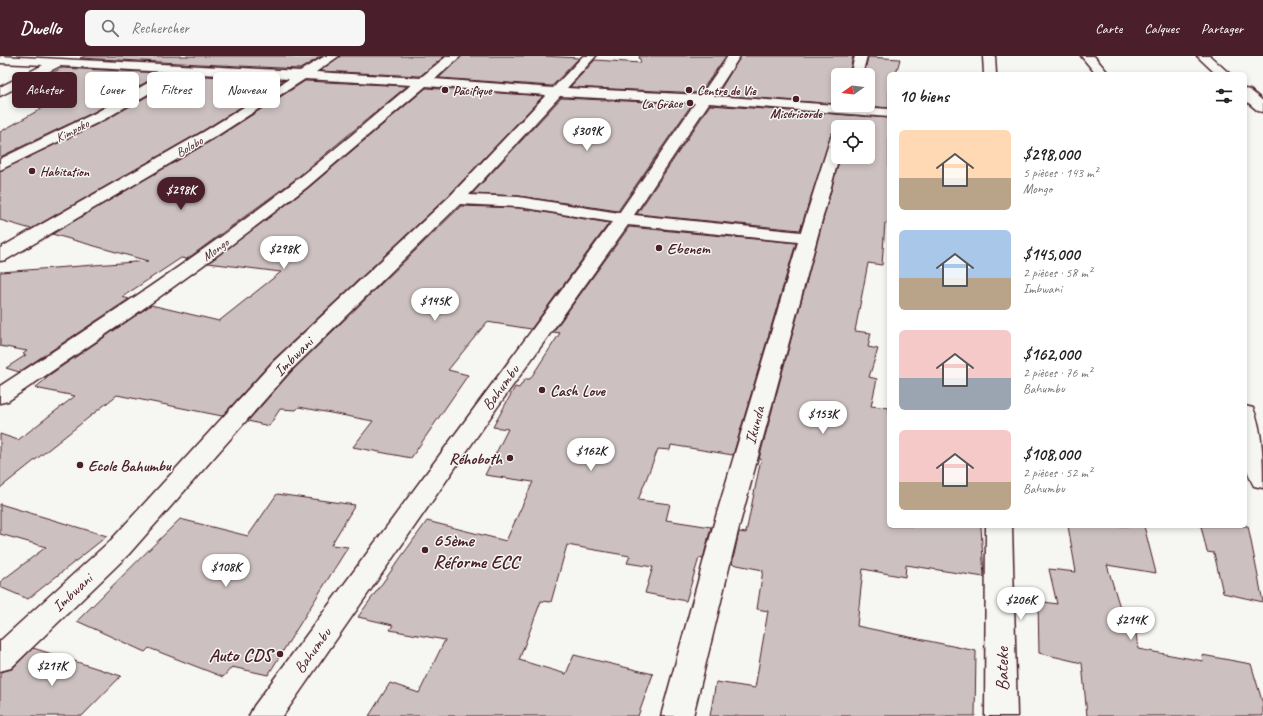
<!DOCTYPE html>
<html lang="fr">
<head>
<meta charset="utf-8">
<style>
  body { margin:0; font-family:Caveat,sans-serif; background:#f6f6f6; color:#222; height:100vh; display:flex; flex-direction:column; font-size:15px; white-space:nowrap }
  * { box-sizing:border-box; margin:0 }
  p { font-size:13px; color:#767676 }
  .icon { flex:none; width:22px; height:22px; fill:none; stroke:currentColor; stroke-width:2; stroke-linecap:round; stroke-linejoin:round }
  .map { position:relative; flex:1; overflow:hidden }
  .panel { position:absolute; left:887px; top:16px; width:360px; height:456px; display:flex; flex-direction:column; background:#fff; border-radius:6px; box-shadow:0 2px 6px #0003 }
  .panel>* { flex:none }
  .top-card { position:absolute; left:12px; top:16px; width:380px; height:36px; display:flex; gap:8px }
  .needle { width:26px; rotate:256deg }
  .controls { position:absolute; left:831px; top:12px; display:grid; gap:8px }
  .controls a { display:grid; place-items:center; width:44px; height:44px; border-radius:6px; background:#fff; box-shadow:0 2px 6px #0003; font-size:20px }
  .price { position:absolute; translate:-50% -34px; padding:0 9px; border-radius:14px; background:#fff; color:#222; font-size:13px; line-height:26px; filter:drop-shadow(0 1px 2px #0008) }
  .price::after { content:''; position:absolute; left:50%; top:24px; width:12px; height:9px; margin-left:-6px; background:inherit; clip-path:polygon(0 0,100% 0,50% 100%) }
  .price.on { background:#4a1f2b; color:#fff }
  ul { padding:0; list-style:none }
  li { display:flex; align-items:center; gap:12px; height:100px; padding:0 12px }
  li span { display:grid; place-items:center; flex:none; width:112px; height:80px; border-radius:6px; color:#555 }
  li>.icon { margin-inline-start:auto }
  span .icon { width:48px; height:48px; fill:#fffc; stroke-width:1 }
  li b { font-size:17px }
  h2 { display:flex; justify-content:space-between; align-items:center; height:48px; padding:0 12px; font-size:17px }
  .chip { padding:0 14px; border-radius:6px; background:#fff; box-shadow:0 2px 6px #0003; font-size:14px; line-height:36px }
  .chip.on { background:#4a1f2b; color:#fff }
  header { display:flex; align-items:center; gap:24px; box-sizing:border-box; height:56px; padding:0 20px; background:#4a1f2b; color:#fff }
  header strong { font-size:19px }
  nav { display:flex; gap:22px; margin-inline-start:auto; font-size:14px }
  .search { width:280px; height:36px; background:#f6f6f6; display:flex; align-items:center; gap:10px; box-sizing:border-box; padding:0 14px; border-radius:6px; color:#767676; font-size:15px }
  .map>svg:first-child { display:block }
  .building { fill:#ccc1c0; stroke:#4a1f2b }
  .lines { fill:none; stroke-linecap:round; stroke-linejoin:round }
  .street-casing { stroke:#4a1f2b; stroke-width:3 }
  .street { fill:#f6f6f2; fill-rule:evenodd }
  .poi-dot { fill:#4a1f2b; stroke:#f6f6f2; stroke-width:1.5 }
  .labels { text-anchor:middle; stroke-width:3; stroke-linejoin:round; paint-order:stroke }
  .far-poi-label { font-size:13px; font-weight:bold; fill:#4a1f2b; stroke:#f6f6f2; text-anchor:start }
  .far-street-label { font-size:13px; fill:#4a1f2b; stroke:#f6f6f2 }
  .poi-label { font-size:16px; font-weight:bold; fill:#4a1f2b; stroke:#f6f6f2; text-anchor:start }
  .street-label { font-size:16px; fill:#4a1f2b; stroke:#f6f6f2 }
  .near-poi-label { font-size:19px; font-weight:bold; fill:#4a1f2b; stroke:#f6f6f2; text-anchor:start }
  .near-street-label { font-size:19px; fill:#4a1f2b; stroke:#f6f6f2 }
</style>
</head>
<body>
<header>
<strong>Dwello</strong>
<div class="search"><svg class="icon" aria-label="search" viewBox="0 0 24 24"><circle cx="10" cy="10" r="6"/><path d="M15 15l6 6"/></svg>Rechercher</div>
<nav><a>Carte</a><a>Calques</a><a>Partager</a></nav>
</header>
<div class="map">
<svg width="1263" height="660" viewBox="0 0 1263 660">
  <rect width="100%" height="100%" fill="#f6f6f2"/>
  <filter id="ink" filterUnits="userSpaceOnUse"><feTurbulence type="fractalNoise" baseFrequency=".025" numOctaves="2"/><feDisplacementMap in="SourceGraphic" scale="8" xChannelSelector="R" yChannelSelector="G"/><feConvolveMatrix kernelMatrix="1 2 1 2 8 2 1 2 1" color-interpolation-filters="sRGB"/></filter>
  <g filter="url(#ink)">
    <g class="building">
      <polygon points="85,0 322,0 300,13 80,2"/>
      <polygon points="340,0 445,0 420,20 320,15"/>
      <polygon points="462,0 543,0 579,2 552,30 439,22"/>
      <polygon points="639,0 726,0 700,37 570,31 595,4 641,7"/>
      <polygon points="741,0 853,0 849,19 838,19 838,48 717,39"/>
      <polygon points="868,1 900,3 896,18 889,18 889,52 855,49 868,49 868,19 864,19"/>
      <polygon points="62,12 162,17 94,56 0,101 0,76 46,50 26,48 62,30 29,28"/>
      <polygon points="184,19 284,24 204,74 31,173 0,164 0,115 106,64"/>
      <polygon points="305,25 407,30 293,125 187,203 181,202 122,241 129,243 19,316 6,312 26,299 23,298 27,295 0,290 0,216 148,205 52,178 216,82"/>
      <polygon points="426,32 543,40 449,139 273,304 222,360 117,339 0,432 0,378 18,384 75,340 35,332 47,322 45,322 151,249 219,265 281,216 208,207 307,133"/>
      <polygon points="561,42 692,48 618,155 519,140 472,138"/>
      <polygon points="710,49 889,62 889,168 885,167 882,209 868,207 855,275 871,277 868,291 878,293 869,321 877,323 871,350 889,352 889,470 981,470 984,521 906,509 905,521 863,513 857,570 976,595 975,660 710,660 716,626 755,632 768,555 757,553 763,514 732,508 739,476 746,477 761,403 759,403 840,101 868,101 868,71 838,71 838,76 832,77 800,174 637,158"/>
      <polygon points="461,150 519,152 609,167 531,273 487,266 448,314 468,319 411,402 353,391 373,365 299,351 296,354 280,353 269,370 248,365 291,316"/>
      <polygon points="629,171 796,187 733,399 671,389 670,394 658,393 638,444 670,448 666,464 711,471 703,503 699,502 686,545 645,537 653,511 627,507 630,500 567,489 551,546 541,545 519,604 566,618 574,599 653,618 638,660 369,660 390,627 419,637 445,584 390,574 393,569 358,561 427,465 506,485 533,426 485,419 508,373 493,371 515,331 519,332 525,323 530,323 560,277 553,276"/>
      <polygon points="277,438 355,449 331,489 348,491 268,619 232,611 223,621 149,592 145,596 77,565 180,463 248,480"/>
      <polygon points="0,448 107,480 28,543 0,531 0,526 46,491 0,478"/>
      <polygon points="1068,470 1144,470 1156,517 1107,509 1125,568 1135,570 1138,593 1203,605 1202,599 1251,608 1263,648 1263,660 1087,660 1082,607 1039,597 1038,545 1057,548 1049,513 1076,516"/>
      <polygon points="1201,470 1248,470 1263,546 1223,537 1214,497 1207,496"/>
      <polygon points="33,592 52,598 121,620 82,660 0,660 0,616 12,613"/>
    </g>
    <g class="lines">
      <defs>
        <g id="street">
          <path d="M0,0l300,15 25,-15h14l-23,16 104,6 27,-22h14l-26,23 118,9 30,-32h13l-29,32 134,7 27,-39h12l-26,40 175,13v8l-180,-14 -75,112 167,17 30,-95 2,-3 5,-1 1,24 -99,366 -47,193h-32l53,-193 84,-281 -170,-17 -132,184 -213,307h-34l5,-10 358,-484 -93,-15 -59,-3 -170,167 -161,183 -118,114 -11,3v-30l111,-101 163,-179 176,-165 96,-101 -120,-9 -120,102 -79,60 -94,68 -125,85 -8,2v-17c100,-65 200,-131 294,-204 40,-31 78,-65 117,-97l-106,-6 -90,58 -209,123 -6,1v-13l205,-117 84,-52 -105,-6 -79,46 -105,51v-11l95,-46 72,-41 -107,-6 -60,30v-9l43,-22 -43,-2zM560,40l135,7 -76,110 -100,-16 -50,-2z"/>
          <polygon points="855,0 867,0 862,19 850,19"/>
          <polygon points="983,0 995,0 996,18 984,18"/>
          <polygon points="1081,0 1094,0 1109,18 1096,18"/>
          <polygon points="1197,0 1210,0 1230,18 1216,18"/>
          <polygon points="1245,33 1250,34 1263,45 1263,56 1258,55 1245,44"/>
          <path d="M1245,350l8,2c10,22 10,55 10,80l-9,-2c-14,-23 -9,-54 -9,-80z"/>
          <polygon points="986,470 1012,470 1017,660 985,660"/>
        </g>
      </defs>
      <use href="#street" class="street-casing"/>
      <use href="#street" class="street"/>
    </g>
  </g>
  <g class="poi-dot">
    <circle cx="445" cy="34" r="4"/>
    <circle cx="689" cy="34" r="4"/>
    <circle cx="796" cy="43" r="4"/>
    <circle cx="690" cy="47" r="4"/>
    <circle cx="32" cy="115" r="4"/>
    <circle cx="659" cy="192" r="4"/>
    <circle cx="542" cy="334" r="4"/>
    <circle cx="510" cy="402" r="4"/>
    <circle cx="80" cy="409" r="4"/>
    <circle cx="425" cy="494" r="4"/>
    <circle cx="280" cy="598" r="4"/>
  </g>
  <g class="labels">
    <g class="far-poi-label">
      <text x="453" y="39">Pacifique</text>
      <text x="697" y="39">Centre de Vie</text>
      <text x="682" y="52" text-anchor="end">La Grâce</text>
      <text x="796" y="62" text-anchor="middle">Miséricorde</text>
      <text x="40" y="120">Habitation</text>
    </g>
    <g class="far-street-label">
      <text transform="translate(72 74) rotate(-27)" y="5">Kimpoko</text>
      <text transform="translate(189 90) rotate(-30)" y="5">Bolobo</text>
      <text transform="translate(215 193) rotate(-36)" y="5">Mongo</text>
    </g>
    <g class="poi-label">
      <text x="667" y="198">Ebenem</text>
      <text x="550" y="340">Cash Love</text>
      <text x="502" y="408" text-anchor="end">Réhoboth</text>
      <text x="88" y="415">Ecole Bahumbu</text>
    </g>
    <g class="street-label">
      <text transform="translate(293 300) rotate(-45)" y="6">Imbwani</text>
      <text transform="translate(500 331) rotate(-54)" y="6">Bahumbu</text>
      <text transform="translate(754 369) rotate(-75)" y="6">Ikunda</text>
      <text transform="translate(72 536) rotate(-43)" y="6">Imbwani</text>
      <text transform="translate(312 594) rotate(-54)" y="6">Bahumbu</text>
    </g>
    <g class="near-poi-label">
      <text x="433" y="490">65ème<tspan x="433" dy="22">Réforme ECC</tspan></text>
      <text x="272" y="605" text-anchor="end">Auto CDS</text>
    </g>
    <g class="near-street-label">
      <text transform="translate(1001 613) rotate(-90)" y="7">Bateke</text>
    </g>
  </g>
</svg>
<div class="controls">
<a><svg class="needle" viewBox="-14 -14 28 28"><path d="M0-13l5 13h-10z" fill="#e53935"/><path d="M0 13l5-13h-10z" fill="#767676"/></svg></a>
<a><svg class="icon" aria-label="locate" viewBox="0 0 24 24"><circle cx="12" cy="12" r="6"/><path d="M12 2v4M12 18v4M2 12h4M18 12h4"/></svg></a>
</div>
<b class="price" style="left:587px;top:96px">$309K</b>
<b class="price on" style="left:181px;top:155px">$298K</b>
<b class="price" style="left:284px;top:214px">$298K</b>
<b class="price" style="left:435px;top:266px">$145K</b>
<b class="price" style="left:823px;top:379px">$153K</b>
<b class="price" style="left:591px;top:416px">$162K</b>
<b class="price" style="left:226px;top:532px">$108K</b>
<b class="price" style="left:1021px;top:565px">$206K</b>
<b class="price" style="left:1131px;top:585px">$214K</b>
<b class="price" style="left:52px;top:631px">$217K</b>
<div class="top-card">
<a class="chip on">Acheter</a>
<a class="chip">Louer</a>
<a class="chip">Filtres</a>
<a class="chip">Nouveau</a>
</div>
<section class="panel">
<h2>10 biens<svg class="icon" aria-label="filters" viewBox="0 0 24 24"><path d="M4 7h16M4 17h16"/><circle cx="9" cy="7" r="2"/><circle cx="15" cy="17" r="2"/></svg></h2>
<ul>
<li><span style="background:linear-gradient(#ffd9b3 60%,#b9a48a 0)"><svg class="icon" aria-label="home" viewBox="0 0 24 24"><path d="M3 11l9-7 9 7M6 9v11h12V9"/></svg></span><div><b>$298,000</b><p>5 pièces · 143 m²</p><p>Mongo</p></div></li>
<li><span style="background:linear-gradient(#a9c7e8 60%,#b9a48a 0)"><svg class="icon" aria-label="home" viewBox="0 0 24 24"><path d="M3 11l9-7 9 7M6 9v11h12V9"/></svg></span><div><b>$145,000</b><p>2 pièces · 58 m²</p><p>Imbwani</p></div></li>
<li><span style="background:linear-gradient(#f6c9c9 60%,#9aa5b1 0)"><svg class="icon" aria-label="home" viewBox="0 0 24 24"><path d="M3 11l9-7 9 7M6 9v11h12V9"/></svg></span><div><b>$162,000</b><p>2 pièces · 76 m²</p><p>Bahumbu</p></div></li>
<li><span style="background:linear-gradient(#f6c9c9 65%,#b9a48a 0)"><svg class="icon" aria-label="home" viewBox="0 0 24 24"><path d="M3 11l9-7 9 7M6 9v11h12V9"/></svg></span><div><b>$108,000</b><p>2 pièces · 52 m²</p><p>Bahumbu</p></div></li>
</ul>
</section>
</div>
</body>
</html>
